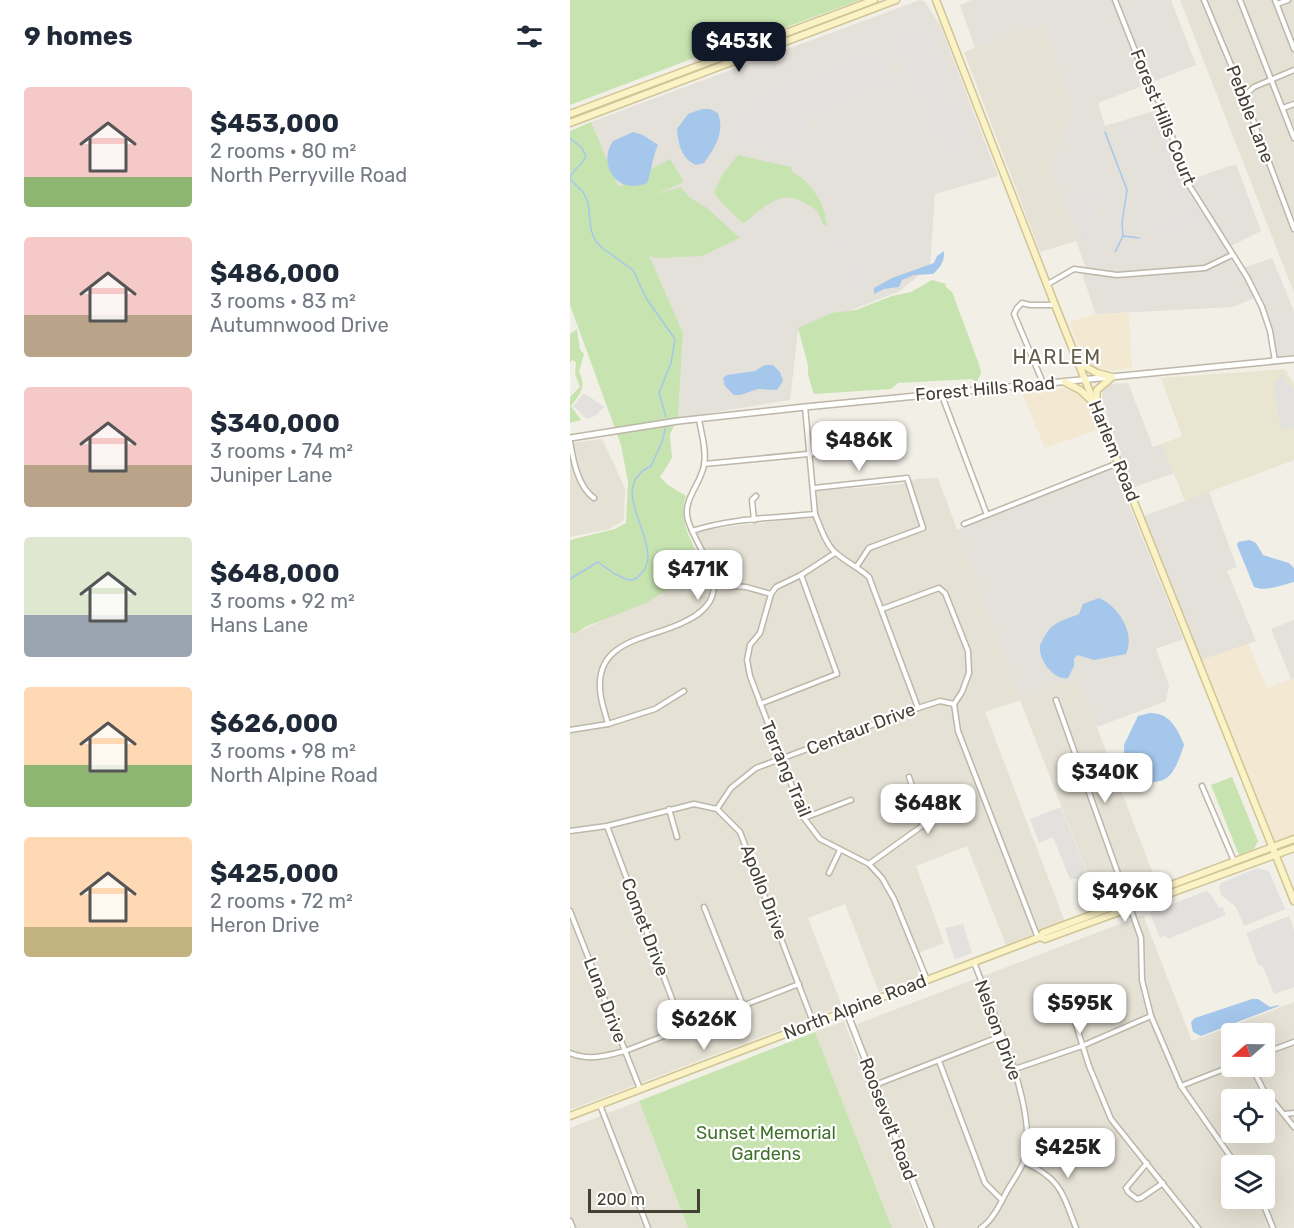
<!DOCTYPE html>
<html lang="en">
<head>
<meta charset="utf-8">
<style>
  body { margin:0; font-family:Rubik,sans-serif; background:#f2f2f3; color:#1f2937; height:100vh; display:flex; flex-direction:column; font-size:22px; white-space:nowrap }
  * { box-sizing:border-box; margin:0 }
  p { font-size:20px; color:#747a83 }
  .icon { flex:none; width:33px; height:33px; fill:none; stroke:currentColor; stroke-width:2; stroke-linecap:round; stroke-linejoin:round }
  .map { position:relative; flex:1; overflow:hidden }
  .panel { display:flex; flex-direction:column; background:#fff; width:570px }
  .panel>* { flex:none }
  .needle { width:39px; rotate:250deg }
  .buttons { position:absolute; left:651px; top:1023px; display:grid; gap:12px }
  .buttons a { display:grid; place-items:center; width:54px; height:54px; border-radius:6px; background:#fff; box-shadow:0 6px 24px #0002; font-size:30px }
  .scale { position:absolute; left:18px; bottom:15px; width:112px; box-sizing:border-box; padding-left:6px; border:3px solid #444035; border-top:0; font-size:16px; line-height:21px; white-space:nowrap; color:#444035; -webkit-text-stroke:4px #fff; paint-order:stroke }
  .price { position:absolute; translate:-50% -51px; padding:0 14px; border-radius:12px; background:#fff; color:#222; font-size:20px; line-height:39px; filter:drop-shadow(0 2px 3px #0008) }
  .price::after { content:''; position:absolute; left:50%; top:36px; width:18px; height:14px; margin-left:-9px; background:inherit; clip-path:polygon(0 0,100% 0,50% 100%) }
  .price.on { background:#111827; color:#fff }
  ul { padding:0; list-style:none }
  li { display:flex; align-items:center; gap:18px; height:150px; padding:0 24px }
  li span { display:grid; place-items:center; flex:none; width:168px; height:120px; border-radius:6px; color:#555 }
  li>.icon { margin-inline-start:auto }
  span .icon { width:72px; height:72px; fill:#fffc; stroke-width:1 }
  li b { font-size:26px }
  h2 { display:flex; justify-content:space-between; align-items:center; height:72px; padding:0 24px; font-size:26px }
  main { display:flex; flex:1; min-height:0 }
  .map>svg:first-child { display:block }
  .residential { fill:#e5e1d4; fill-rule:evenodd }
  .commercial { fill:#f3e8d2 }
  .industrial { fill:#e4e0da }
  .education { fill:#eae5d0 }
  .green { fill:#c7e4b0 }
  .parking { fill:#e3e1dd }
  .water { fill:#a5c7eb }
  .lines { fill:none; stroke-linecap:round; stroke-linejoin:round }
  .stream { stroke:#a5c7eb; stroke-width:1.5 }
  .minor-casing { stroke:#bcb7a9; stroke-width:7 }
  .tertiary-casing { stroke:#bcb7a9; stroke-width:8 }
  .secondary-casing { stroke:#cfc597; stroke-width:9 }
  .minor { stroke:#fff; stroke-width:4 }
  .tertiary { stroke:#fff; stroke-width:5 }
  .secondary { stroke:#fbf3c6; stroke-width:6 }
  .labels { text-anchor:middle; stroke-width:4.5; stroke-linejoin:round; paint-order:stroke }
  .street-label { font-size:18px; fill:#444035; stroke:#fff }
  .park-label { font-size:18px; fill:#40712d; stroke:#fff }
  .neighbourhood-label { font-size:20px; letter-spacing:1.5px; fill:#665e4d; stroke:#fff }
</style>
</head>
<body>
<main>
<section class="panel">
<h2>9 homes<svg class="icon" aria-label="filters" viewBox="0 0 24 24"><path d="M4 7h16M4 17h16"/><circle cx="9" cy="7" r="2"/><circle cx="15" cy="17" r="2"/></svg></h2>
<ul>
<li><span style="background:linear-gradient(#f6c9c9 75%,#8fb573 0)"><svg class="icon" aria-label="home" viewBox="0 0 24 24"><path d="M3 11l9-7 9 7M6 9v11h12V9"/></svg></span><div><b>$453,000</b><p>2 rooms · 80 m²</p><p>North Perryville Road</p></div></li>
<li><span style="background:linear-gradient(#f6c9c9 65%,#b9a48a 0)"><svg class="icon" aria-label="home" viewBox="0 0 24 24"><path d="M3 11l9-7 9 7M6 9v11h12V9"/></svg></span><div><b>$486,000</b><p>3 rooms · 83 m²</p><p>Autumnwood Drive</p></div></li>
<li><span style="background:linear-gradient(#f6c9c9 65%,#b9a48a 0)"><svg class="icon" aria-label="home" viewBox="0 0 24 24"><path d="M3 11l9-7 9 7M6 9v11h12V9"/></svg></span><div><b>$340,000</b><p>3 rooms · 74 m²</p><p>Juniper Lane</p></div></li>
<li><span style="background:linear-gradient(#dfe7d0 65%,#9aa5b1 0)"><svg class="icon" aria-label="home" viewBox="0 0 24 24"><path d="M3 11l9-7 9 7M6 9v11h12V9"/></svg></span><div><b>$648,000</b><p>3 rooms · 92 m²</p><p>Hans Lane</p></div></li>
<li><span style="background:linear-gradient(#ffd9b3 65%,#8fb573 0)"><svg class="icon" aria-label="home" viewBox="0 0 24 24"><path d="M3 11l9-7 9 7M6 9v11h12V9"/></svg></span><div><b>$626,000</b><p>3 rooms · 98 m²</p><p>North Alpine Road</p></div></li>
<li><span style="background:linear-gradient(#ffd9b3 75%,#c2b280 0)"><svg class="icon" aria-label="home" viewBox="0 0 24 24"><path d="M3 11l9-7 9 7M6 9v11h12V9"/></svg></span><div><b>$425,000</b><p>2 rooms · 72 m²</p><p>Heron Drive</p></div></li>
</ul>
</section>
<div class="map">
<svg width="724" height="1228" viewBox="0 0 724 1228">
  <rect width="100%" height="100%" fill="#f2efe6"/>
  <g class="residential">
    <polygon points="610,0 724,0 724,293"/>
    <polygon points="473,23 503,112 479,164 506,241 470,252 394,52"/>
    <polygon points="32,439 55,488 54,520 39,529 0,537 0,443"/>
    <polygon points="368,478 450,699 508,678 588,887 531,908 450,700 415,712 495,922 436,945 397,846 346,866 374,943 348,953 342,938 337,940 348,969 349,976 346,978 309,992 275,904 238,918 272,1006 0,1110 0,633 7,633 140,566 127,537 128,532 132,530 247,516 246,495 247,491 333,484 345,479"/>
    <path d="M573,915l49,126 102,-39v226h-361l-78,-202 2,-2zM662,1034h32v32h-32zM662,1100h32v32h-32zM662,1166h32v32h-32z"/>
    <polygon points="274,1021 355,1228 322,1228 245,1032"/>
    <polygon points="69,1101 118,1228 0,1228 0,1128"/>
  </g>
  <g class="commercial">
    <polygon points="559,313 562,368 536,371 519,366 514,360 499,322 526,314"/>
    <polygon points="494,388 510,393 517,401 527,430 475,448 452,392"/>
    <polygon points="678,643 697,688 724,678 724,836 703,844 631,660"/>
  </g>
  <g class="industrial">
    <polygon points="350,0 355,2 370,25 428,176 365,194 360,266 330,291 228,331 220,400 108,418 113,333 21,122"/>
    <polygon points="402,0 601,0 626,65 528,103 535,126 590,109 616,181 666,164 691,231 655,249 668,270 702,258 724,311 724,355 702,357 698,334 684,298 663,307 526,314 513,277 515,266 479,164 503,112 473,24 405,48 390,5"/>
    <polygon points="558,383 583,447 592,444 604,473 562,488 532,400 533,387 538,384"/>
    <polygon points="544,468 613,639 586,649 599,685 596,701 527,727 508,678 450,699 387,530"/>
    <polygon points="639,492 667,567 657,571 686,641 631,660 574,516"/>
    <polygon points="724,620 724,678 721,679 701,629"/>
  </g>
  <polygon class="education" points="715,369 724,384 724,460 615,501 592,444 612,436 591,378"/>
  <g class="green">
    <polygon points="0,0 290,0 176,42 174,39 0,105"/>
    <path d="M21,122l28,65 51,-28 14,23 -28,12 25,-7 8,10 18,11 33,30 -38,18 -48,2 -5,-3 34,78 -5,85 -8,16 2,24 -12,19 8,8 18,11c-9,26 8,50 19,73l-23,11 -36,23 -61,24 -8,6h-7v-93l45,-11 11,-6 2,-41 -7,-37 -51,-140v-174z"/>
    <path d="M168,155l53,12 1,5c19,9 34,33 35,55 -6,-4 -6,-10 -10,-16 -3,-3 -8,-5 -12,-8 -24,-15 -42,5 -61,20l-3,-1 -21,-21 -6,-9 8,-17z"/>
    <polygon points="362,280 376,284 375,286 382,292 410,367 411,373 407,382 402,379 328,383 321,389 244,394 238,375 238,365 228,328 262,313 286,310 322,296 341,292"/>
    <path d="M7,329l3,21 4,4 -5,18c8,15 1,22 -8,34l10,14 -11,3v-26l10,-10 -5,-13 1,-12 -4,-2 -2,3v-29z"/>
    <polygon points="662,777 688,841 684,849 669,855 641,785"/>
    <polygon points="245,1032 322,1228 118,1228 69,1101"/>
  </g>
  <g class="parking">
    <polygon points="351,26 352,29 358,32 361,31 403,143 401,147 391,152 381,152 369,145 366,146 364,138 361,138 327,49 328,48 326,48 323,52 319,49 322,44 320,42 329,35"/>
    <polygon points="300,53 309,56 317,63 326,84 238,118 242,143 239,144 239,147 216,156 170,145 165,128 165,121 169,109 176,98 293,54"/>
    <polygon points="590,117 610,183 636,228 585,236 584,220 604,214 585,130 561,136 563,147 559,160 555,154 550,131"/>
    <polygon points="535,182 522,230 513,240 496,197"/>
    <polygon points="267,237 282,245 286,243 298,288 291,294 279,290 262,242"/>
    <polygon points="712,373 724,391 724,428 711,430 703,386"/>
    <polygon points="13,394 16,394 34,407 25,416 17,419 3,406"/>
    <polygon points="491,807 516,871 512,877 507,879 500,879 483,837 469,843 460,819"/>
    <polygon points="687,868 699,871 715,909 674,926 666,907 651,895 649,887 651,883"/>
    <polygon points="636,891 640,893 649,908 653,907 656,915 598,939 596,935 590,938 580,913 583,911 582,908 598,902 600,905"/>
    <polygon points="719,916 724,930 724,987 704,994 693,967 688,964 676,933"/>
    <polygon points="393,924 402,953 386,959 384,958 375,928"/>
  </g>
  <g class="water">
    <path d="M132,109h8l8,4c7,20 -3,34 -14,50l-8,2c-14,-6 -18,-21 -19,-36l11,-15z"/>
    <path d="M63,132l10,3 15,10c-6,13 -6,25 -11,38 -30,13 -50,-19 -34,-42z"/>
    <path d="M374,251c1,10 -4,17 -11,23l-19,1 -12,5 -3,7 -15,2 -10,5v-6l18,-10 42,-15 3,-7z"/>
    <polygon points="195,365 203,365 210,372 213,381 207,390 188,389 170,395 164,395 155,386 153,378 157,375 185,371"/>
    <path d="M680,540l6,3 7,12 26,8 5,5v14c-12,3 -29,10 -40,5l-17,-42 1,-3z"/>
    <path d="M529,598c19,8 37,35 27,56l-32,6 -17,-5 -3,4v7l-6,12c-14,3 -30,-19 -28,-32 1,-3 6,-13 9,-16 5,-8 21,-12 30,-16l4,-10z"/>
    <path d="M580,713c20,0 27,15 34,32 -12,36 -17,40 -54,36l-5,-5 -1,-31 14,-29z"/>
    <polygon points="682,999 688,999 700,1007 709,1005 709,1006 631,1036 623,1032 621,1022 625,1018"/>
  </g>
  <g class="lines">
    <g class="stream">
      <polyline points="535,132 557,190 552,223 553,236 545,252"/>
      <path d="M0,138l12,10 4,9c-4,8 -13,12 -16,21"/>
      <polyline points="0,179 13,192 18,202 21,230 25,240 31,247 63,270 76,298 105,339 101,363 89,393 96,417"/>
      <polyline points="554,236 569,238"/>
      <path d="M0,579l28,-17 17,12 13,6c6,0 8,-1 12,-5 30,-29 -39,-85 11,-109l11,-24 4,-16"/>
    </g>
    <defs>
      <g id="minor">
        <polyline points="545,0 579,86 591,105 619,185 677,277 692,307 700,331 705,361"/>
        <polyline points="634,0 674,96 724,229"/>
        <polyline points="670,0 724,138"/>
        <polyline points="705,0 724,49"/>
        <polyline points="707,4 718,0"/>
        <polyline points="674,96 684,87 724,70"/>
        <polyline points="713,108 724,104"/>
        <polyline points="478,284 504,269 547,275 623,269 635,268 662,255"/>
        <polyline points="473,383 444,314 447,308 452,303 460,305 485,305"/>
        <polyline points="371,393 417,515"/>
        <path d="M235,407l10,107c5,12 11,31 21,39 10,9 22,14 33,24l49,131"/>
        <path d="M0,441c3,19 8,46 24,57"/>
        <polyline points="134,464 289,449 294,447 296,442 295,426"/>
        <polyline points="244,488 337,478 353,528 299,548 287,566"/>
        <polyline points="184,520 182,500 186,496"/>
        <polyline points="394,524 548,463"/>
        <path d="M122,531c39,-13 82,-13 123,-17"/>
        <polyline points="265,553 231,575 206,587 201,594 190,633 180,645 177,660 180,676 234,818 250,839 299,864 312,878 324,899 357,980"/>
        <polyline points="144,585 176,587 201,594"/>
        <polyline points="312,609 369,588 375,593 398,651 399,673 392,692 384,704 388,731 468,938"/>
        <polyline points="486,700 571,938 572,980 581,1016 611,1086 667,1166"/>
        <polyline points="190,704 267,674 231,575"/>
        <path d="M38,724c-3,-12 -8,-24 -8,-36 -3,-50 53,-49 86,-67 10,-5 18,-10 24,-20 14,-25 -15,-56 -22,-81 -6,-20 13,-36 16,-55 3,-15 -3,-32 -5,-46"/>
        <polyline points="0,730 38,724 85,709 114,691"/>
        <polyline points="632,786 664,861"/>
        <polyline points="99,809 107,837"/>
        <polyline points="147,809 161,788 186,768 348,708 370,701 384,704"/>
        <polyline points="234,818 281,800"/>
        <polyline points="37,826 113,1028"/>
        <polyline points="0,831 37,826 124,804 147,809 170,832 243,1022"/>
        <polyline points="299,864 352,826 350,810 339,777"/>
        <polyline points="259,873 270,850"/>
        <polyline points="134,907 173,1005"/>
        <polyline points="0,911 70,1089"/>
        <path d="M404,962c17,47 68,154 49,201 -4,10 -11,19 -16,28 -7,13 -14,29 -26,37"/>
        <polyline points="502,1012 519,1066 541,1119 628,1228"/>
        <path d="M0,1053c20,8 35,3 55,-2l174,-67"/>
        <polyline points="694,1053 724,1042"/>
        <polyline points="369,1061 415,1183 432,1200"/>
        <polyline points="681,1066 693,1089 724,1127"/>
        <polyline points="445,1069 512,1046 581,1016"/>
        <polyline points="305,1085 431,1036"/>
        <polyline points="611,1086 662,1066"/>
        <polyline points="30,1105 78,1228"/>
        <polyline points="715,1114 724,1113"/>
        <path d="M454,1162c37,17 38,30 52,66"/>
        <polyline points="577,1163 556,1188 558,1192 567,1199 571,1198 593,1183"/>
        <polyline points="691,1198 703,1228"/>
        <polyline points="0,1221 3,1228"/>
      </g>
      <g id="tertiary">
        <polyline points="0,438 108,421 235,407 724,359"/>
        <polyline points="276,1010 361,1228"/>
      </g>
      <g id="secondary">
        <polyline points="366,0 485,305 724,901"/>
        <polyline points="0,114 304,0"/>
        <polyline points="0,123 326,0"/>
        <polyline points="509,363 527,373 542,377"/>
        <polyline points="495,382 510,390 522,401"/>
        <polyline points="526,402 527,390 542,377"/>
        <polyline points="470,937 475,939 724,848"/>
        <polyline points="0,1116 470,937 473,933 724,839"/>
      </g>
    </defs>
    <use href="#minor" class="minor-casing"/>
    <use href="#tertiary" class="tertiary-casing"/>
    <use href="#secondary" class="secondary-casing"/>
    <use href="#minor" class="minor"/>
    <use href="#tertiary" class="tertiary"/>
    <use href="#secondary" class="secondary"/>
  </g>
  <g class="labels">
    <g class="street-label">
      <text transform="translate(680 114) rotate(69)" y="6">Pebble Lane</text>
      <text transform="translate(593 117) rotate(68)" y="6">Forest Hills Court</text>
      <text transform="translate(415 389) rotate(-5)" y="6">Forest Hills Road</text>
      <text transform="translate(544 451) rotate(68)" y="6">Harlem Road</text>
      <text transform="translate(291 729) rotate(-21)" y="6">Centaur Drive</text>
      <text transform="translate(216 769) rotate(67)" y="6">Terrang Trail</text>
      <text transform="translate(194 892) rotate(69)" y="6">Apollo Drive</text>
      <text transform="translate(75 927) rotate(69)" y="6">Comet Drive</text>
      <text transform="translate(35 1000) rotate(69)" y="6">Luna Drive</text>
      <text transform="translate(285 1007) rotate(-21)" y="6">North Alpine Road</text>
      <text transform="translate(428 1030) rotate(70)" y="6">Nelson Drive</text>
      <text transform="translate(318 1119) rotate(69)" y="6">Roosevelt Road</text>
    </g>
    <g class="park-label">
      <text x="196" y="1139">Sunset Memorial<tspan x="196" dy="21">Gardens</tspan></text>
    </g>
    <g class="neighbourhood-label">
      <text x="487" y="364">HARLEM</text>
    </g>
  </g>
</svg>
<div class="buttons">
<a><svg class="needle" viewBox="-14 -14 28 28"><path d="M0-13l5 13h-10z" fill="#e53935"/><path d="M0 13l5-13h-10z" fill="#747a83"/></svg></a>
<a><svg class="icon" aria-label="locate" viewBox="0 0 24 24"><circle cx="12" cy="12" r="6"/><path d="M12 2v4M12 18v4M2 12h4M18 12h4"/></svg></a>
<a><svg class="icon" aria-label="layers" viewBox="0 0 24 24"><path d="M12 4l9 5-9 5-9-5zM3 14l9 5 9-5"/></svg></a>
</div>
<div class="scale">200 m</div>
<b class="price on" style="left:169px;top:73px">$453K</b>
<b class="price" style="left:289px;top:472px">$486K</b>
<b class="price" style="left:128px;top:601px">$471K</b>
<b class="price" style="left:535px;top:804px">$340K</b>
<b class="price" style="left:358px;top:835px">$648K</b>
<b class="price" style="left:555px;top:923px">$496K</b>
<b class="price" style="left:510px;top:1035px">$595K</b>
<b class="price" style="left:134px;top:1051px">$626K</b>
<b class="price" style="left:498px;top:1179px">$425K</b>
</div>
</main>
</body>
</html>
